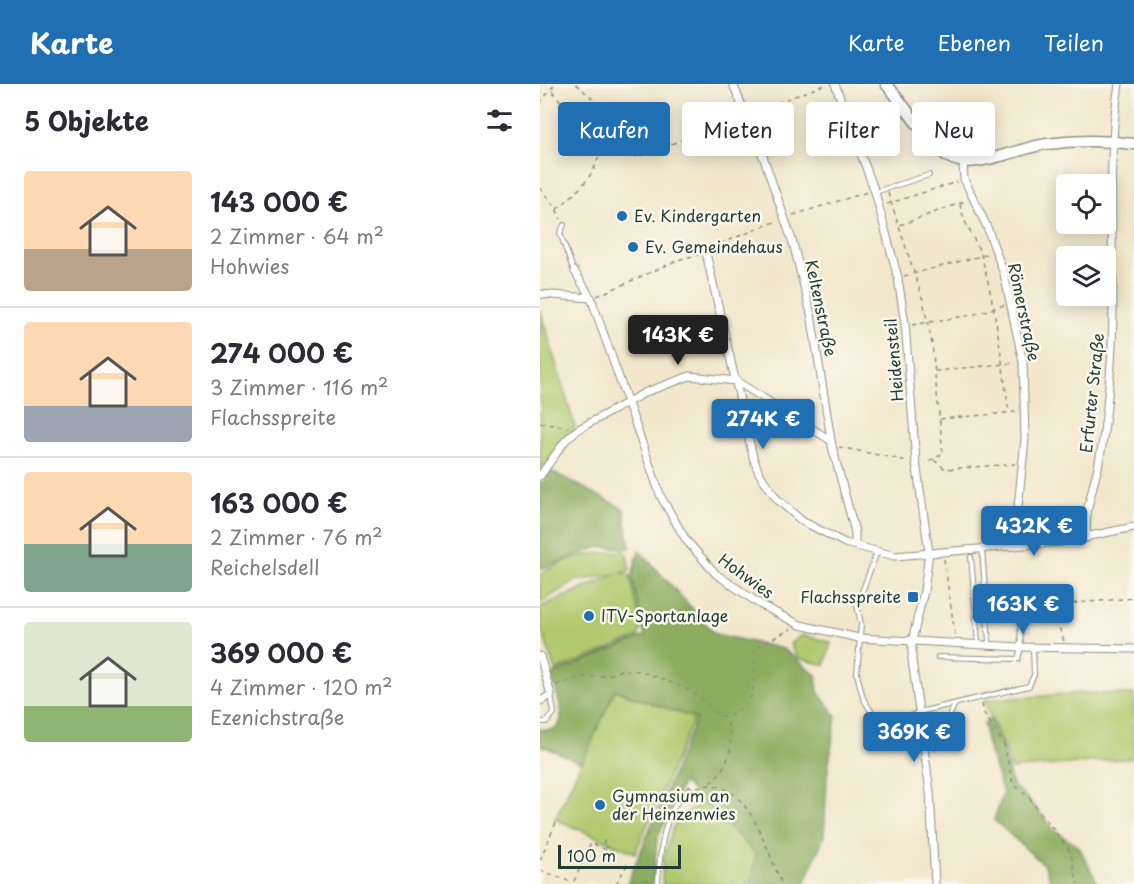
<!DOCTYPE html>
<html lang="de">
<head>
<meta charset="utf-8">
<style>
  body { margin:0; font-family:"Playpen Sans",sans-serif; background:#f2f2f3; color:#2b2b33; height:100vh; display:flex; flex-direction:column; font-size:22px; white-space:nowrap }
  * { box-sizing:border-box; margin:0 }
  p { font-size:20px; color:#7c7c81 }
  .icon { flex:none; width:33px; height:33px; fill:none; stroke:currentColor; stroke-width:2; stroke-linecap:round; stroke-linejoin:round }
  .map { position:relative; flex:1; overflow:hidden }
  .side { display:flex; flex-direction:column; background:#fff; width:540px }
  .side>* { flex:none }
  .banner { position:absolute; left:18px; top:18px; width:486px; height:54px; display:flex; gap:12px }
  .fabs { position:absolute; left:516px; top:90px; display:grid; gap:12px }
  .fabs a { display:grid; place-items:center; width:60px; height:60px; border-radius:6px; background:#fff; box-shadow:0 3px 15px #0003; font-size:30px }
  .scale { position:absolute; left:18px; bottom:15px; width:123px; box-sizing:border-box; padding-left:6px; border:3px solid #1f3d34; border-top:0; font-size:16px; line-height:21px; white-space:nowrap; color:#1f3d34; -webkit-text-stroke:4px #fbf7ec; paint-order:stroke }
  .price { position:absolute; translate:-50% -51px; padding:0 14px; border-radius:6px; background:#1f6fb2; color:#fff; font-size:20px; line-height:39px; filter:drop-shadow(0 2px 3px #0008) }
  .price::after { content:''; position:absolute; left:50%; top:36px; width:18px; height:14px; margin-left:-9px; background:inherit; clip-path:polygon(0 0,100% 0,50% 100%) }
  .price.on { background:#222; color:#fff }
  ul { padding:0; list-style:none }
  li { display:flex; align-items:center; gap:18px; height:150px; padding:0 24px }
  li+li { border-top:2px solid #e1e1e2 }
  li span { display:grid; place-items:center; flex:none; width:168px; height:120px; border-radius:6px; color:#555 }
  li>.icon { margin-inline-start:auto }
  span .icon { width:72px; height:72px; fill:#fffc; stroke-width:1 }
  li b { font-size:26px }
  h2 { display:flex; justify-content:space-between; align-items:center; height:72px; padding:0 24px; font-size:26px }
  .chip { padding:0 21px; border-radius:6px; background:#fff; box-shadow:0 3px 15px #0003; font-size:21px; line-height:54px }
  .chip.on { background:#1f6fb2; color:#fff }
  header { display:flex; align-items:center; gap:36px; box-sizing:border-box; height:84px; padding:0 30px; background:#1f6fb2; color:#fff }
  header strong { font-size:28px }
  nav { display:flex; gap:33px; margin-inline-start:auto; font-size:21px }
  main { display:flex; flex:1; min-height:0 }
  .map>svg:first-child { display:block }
  .green { fill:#b1c96e; stroke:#688351; stroke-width:1.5 }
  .forest { fill:#8cad61; stroke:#56754a; stroke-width:1.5 }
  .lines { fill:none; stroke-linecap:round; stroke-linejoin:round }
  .lane-casing { stroke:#889280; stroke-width:6 }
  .street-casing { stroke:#889280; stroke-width:9 }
  .secondary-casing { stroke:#889280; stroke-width:13 }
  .path { stroke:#889280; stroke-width:1.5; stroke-dasharray:4.5 4.5; stroke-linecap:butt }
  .lane { stroke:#fff; stroke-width:4 }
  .street { stroke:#fff; stroke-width:7 }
  .secondary { stroke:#fff; stroke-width:10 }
  .poi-dot { fill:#1f6fb2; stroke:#fbf7ec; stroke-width:2 }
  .labels { text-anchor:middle; stroke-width:5; stroke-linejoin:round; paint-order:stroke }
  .poi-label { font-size:16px; fill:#1f3d34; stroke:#fbf7ec; text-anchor:start }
  .street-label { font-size:16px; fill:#1f3d34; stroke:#fbf7ec }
</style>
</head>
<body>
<header>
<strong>Karte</strong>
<nav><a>Karte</a><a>Ebenen</a><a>Teilen</a></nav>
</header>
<main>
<section class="side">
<h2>5 Objekte<svg class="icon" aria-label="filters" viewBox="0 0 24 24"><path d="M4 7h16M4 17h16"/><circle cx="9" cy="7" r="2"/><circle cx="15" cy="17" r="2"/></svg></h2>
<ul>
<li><span style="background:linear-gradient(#ffd9b3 65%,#b9a48a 0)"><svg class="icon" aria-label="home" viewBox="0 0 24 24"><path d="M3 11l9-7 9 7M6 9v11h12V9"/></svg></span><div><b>143 000 €</b><p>2 Zimmer · 64 m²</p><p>Hohwies</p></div></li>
<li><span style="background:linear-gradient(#ffd9b3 70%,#9aa5b1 0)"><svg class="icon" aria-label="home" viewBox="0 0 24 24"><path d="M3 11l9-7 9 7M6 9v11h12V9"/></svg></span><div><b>274 000 €</b><p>3 Zimmer · 116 m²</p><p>Flachsspreite</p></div></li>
<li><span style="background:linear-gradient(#ffd9b3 60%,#7fa58c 0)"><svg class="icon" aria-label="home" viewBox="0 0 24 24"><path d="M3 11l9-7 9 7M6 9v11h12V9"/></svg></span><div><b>163 000 €</b><p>2 Zimmer · 76 m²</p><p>Reichelsdell</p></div></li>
<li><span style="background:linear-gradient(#dfe7d0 70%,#8fb573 0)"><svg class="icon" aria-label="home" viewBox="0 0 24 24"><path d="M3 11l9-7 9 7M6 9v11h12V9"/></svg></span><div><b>369 000 €</b><p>4 Zimmer · 120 m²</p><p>Ezenichstraße</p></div></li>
</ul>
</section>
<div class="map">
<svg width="594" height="800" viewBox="0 0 594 800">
  <rect width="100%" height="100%" fill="#fbf7ec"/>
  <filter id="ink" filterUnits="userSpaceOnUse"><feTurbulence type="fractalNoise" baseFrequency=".0167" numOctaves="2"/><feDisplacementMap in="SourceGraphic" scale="12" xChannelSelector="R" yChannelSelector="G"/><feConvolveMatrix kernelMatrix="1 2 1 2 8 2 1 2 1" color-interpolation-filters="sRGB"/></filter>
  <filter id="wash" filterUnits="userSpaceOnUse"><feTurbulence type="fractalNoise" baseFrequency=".008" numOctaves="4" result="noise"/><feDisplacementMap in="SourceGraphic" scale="24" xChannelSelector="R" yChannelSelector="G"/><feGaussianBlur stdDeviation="1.35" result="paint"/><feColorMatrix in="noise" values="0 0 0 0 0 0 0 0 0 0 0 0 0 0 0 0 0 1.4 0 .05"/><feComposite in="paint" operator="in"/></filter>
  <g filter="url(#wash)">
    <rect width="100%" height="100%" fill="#f2e7cc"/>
    <g class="green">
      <polygon points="0,226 35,343 0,386"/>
      <path d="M86,467l4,19 -8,3 8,2 11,53 -3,9 -83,34 -15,-46v-18l77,-33 -42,7 -35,22v-28c27,-20 54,-22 86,-24z"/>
      <polygon points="261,551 291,558 285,581 257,574 250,560"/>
      <polygon points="75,606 154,634 95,769 15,735"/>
      <path d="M541,609l53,1v64l-123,11c-6,-25 -19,-45 -27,-69z"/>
      <polygon points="163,718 217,770 211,800 122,800 123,775 135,738"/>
    </g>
    <g class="forest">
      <polygon points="11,387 84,425 90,464 59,463 0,485 0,398 4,398"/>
      <path d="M99,466l76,84 68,15 33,26 2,17 18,24 -9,61 -3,59 -19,48h-54l5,-30 -73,-72 -26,57 -4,45h-26l69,-165 -81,-29 -33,73 -42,-18v-16c37,8 15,-39 11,-54l94,-39 -13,-59z"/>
      <polygon points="450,635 462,662 472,701 486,713 515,747 539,763 558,800 512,800 505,782 454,736 463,709 446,657 444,639"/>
    </g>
  </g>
  <g filter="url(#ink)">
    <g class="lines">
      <defs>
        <g id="lane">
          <polyline points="335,108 389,91"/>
          <polyline points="24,141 20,149 34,188"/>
          <polyline points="442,465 449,559"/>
          <polyline points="337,468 317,521 321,540 317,590 323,614 338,639 356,639 379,628 489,602 494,591 493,564"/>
          <polyline points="431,473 438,559"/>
          <polyline points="398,573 478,575 481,563 479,514"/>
          <polyline points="0,638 7,638 14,629 11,611"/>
          <polyline points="395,663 415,620"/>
          <path d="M118,800c1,-23 5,-63 19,-82 3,-5 9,-9 13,-13"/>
        </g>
        <g id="street">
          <polyline points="193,0 224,75 253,159 271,230 292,362 315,448 315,461"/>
          <polyline points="295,0 335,108 358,194 365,240 376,378 389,468 384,507 372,557 372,576 390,708 395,800"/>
          <polyline points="423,78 424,95 447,143 464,190 483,278 485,355 474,462"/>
          <polyline points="166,169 213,373 219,389 237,415 262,437 305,459 355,472 520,458 594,443"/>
          <polyline points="35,188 51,214 121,413 146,456 176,490 221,521 260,541 319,554 481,563 594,565"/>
          <polyline points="0,210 51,214"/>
          <polyline points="0,392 25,357 37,346 106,308 150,292 196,297 290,356"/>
          <path d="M547,454c-4,-25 7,-51 12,-76 6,-28 8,-58 11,-86 9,-97 -7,-196 9,-292"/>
          <polyline points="0,572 11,611 0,617"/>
        </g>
        <path id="secondary" d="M346,0c18,19 42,61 63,73 23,15 71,-10 98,-13 28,-4 59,-4 87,0"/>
      </defs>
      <use href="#lane" class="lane-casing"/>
      <use href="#street" class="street-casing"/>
      <use href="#secondary" class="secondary-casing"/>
      <g class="path">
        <path d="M36,0c28,25 54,49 88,63l75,-30"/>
        <polyline points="12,7 60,64 98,73 123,63"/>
        <polyline points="0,19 15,0"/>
        <polyline points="212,28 287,0"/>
        <polyline points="0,104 16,124 21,135"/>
        <polyline points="348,109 383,216 392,260 403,370 385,379"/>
        <polyline points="347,120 417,98"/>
        <path d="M420,120c3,20 16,35 22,54 14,51 20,103 27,155"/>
        <path d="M17,125c19,-16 40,-34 43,-60"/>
        <polyline points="253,131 328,108"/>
        <polyline points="360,141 426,117"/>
        <polyline points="172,163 237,137"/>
        <polyline points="364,192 449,170"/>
        <polyline points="57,212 141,175 158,171"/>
        <polyline points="372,241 432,231 464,221"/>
        <polyline points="395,287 474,279"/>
        <polyline points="400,335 476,328"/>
        <polyline points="0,339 28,343"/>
        <polyline points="299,363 368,377"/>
        <polyline points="394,376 405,385 475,380"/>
        <polyline points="404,475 415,551"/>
        <polyline points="524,557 513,526 526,520 594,514"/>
        <path d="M16,601l25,-8 26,-1 14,-6 19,1 45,17 15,9 16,17 10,3c38,-16 25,-38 30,-70l35,-18"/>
        <polyline points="442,620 444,629 464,661 473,700 487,711 530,767 538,800"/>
        <path d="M170,699c21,-19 25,-38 16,-65"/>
        <path d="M157,703c50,-14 69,62 85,97"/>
        <polyline points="65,756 62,761 71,765"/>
        <polyline points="0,776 17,736"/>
        <polyline points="0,786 31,798 34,797 51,759 71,768 72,765"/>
        <polyline points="76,800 88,779"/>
      </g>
      <use href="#lane" class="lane"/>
      <use href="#street" class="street"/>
      <use href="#secondary" class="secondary"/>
    </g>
  </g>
  <g class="poi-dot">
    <circle cx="82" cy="132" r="6"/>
    <circle cx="93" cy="163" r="6"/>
    <rect x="367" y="507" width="12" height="12" rx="3"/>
    <circle cx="49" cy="532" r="6"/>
    <circle cx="60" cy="721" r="6"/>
  </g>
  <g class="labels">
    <g class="poi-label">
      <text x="94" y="138">Ev. Kindergarten</text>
      <text x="105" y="169">Ev. Gemeindehaus</text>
      <text x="361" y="519" text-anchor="end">Flachsspreite</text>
      <text x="61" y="538">ITV-Sportanlage</text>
      <text x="72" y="718">Gymnasium an<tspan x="72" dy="18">der Heinzenwies</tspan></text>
    </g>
    <g class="street-label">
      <text transform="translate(281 224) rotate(78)" y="6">Keltenstraße</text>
      <text transform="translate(484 228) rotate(78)" y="6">Römerstraße</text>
      <text transform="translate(354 276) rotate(-95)" y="6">Heidensteil</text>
      <text transform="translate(552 309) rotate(-84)" y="6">Erfurter Straße</text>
      <text transform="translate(206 492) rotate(36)" y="6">Hohwies</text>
    </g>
  </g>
</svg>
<div class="fabs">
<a><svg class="icon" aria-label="locate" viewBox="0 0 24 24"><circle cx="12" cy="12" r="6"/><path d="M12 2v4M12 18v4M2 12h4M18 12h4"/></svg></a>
<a><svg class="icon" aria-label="layers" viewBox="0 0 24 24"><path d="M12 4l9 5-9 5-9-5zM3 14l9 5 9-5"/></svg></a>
</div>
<div class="scale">100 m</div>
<b class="price on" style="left:138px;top:282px">143K €</b>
<b class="price" style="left:223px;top:366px">274K €</b>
<b class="price" style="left:494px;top:473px">432K €</b>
<b class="price" style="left:483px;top:551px">163K €</b>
<b class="price" style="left:374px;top:679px">369K €</b>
<div class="banner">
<a class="chip on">Kaufen</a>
<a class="chip">Mieten</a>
<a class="chip">Filter</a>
<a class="chip">Neu</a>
</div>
</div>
</main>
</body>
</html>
